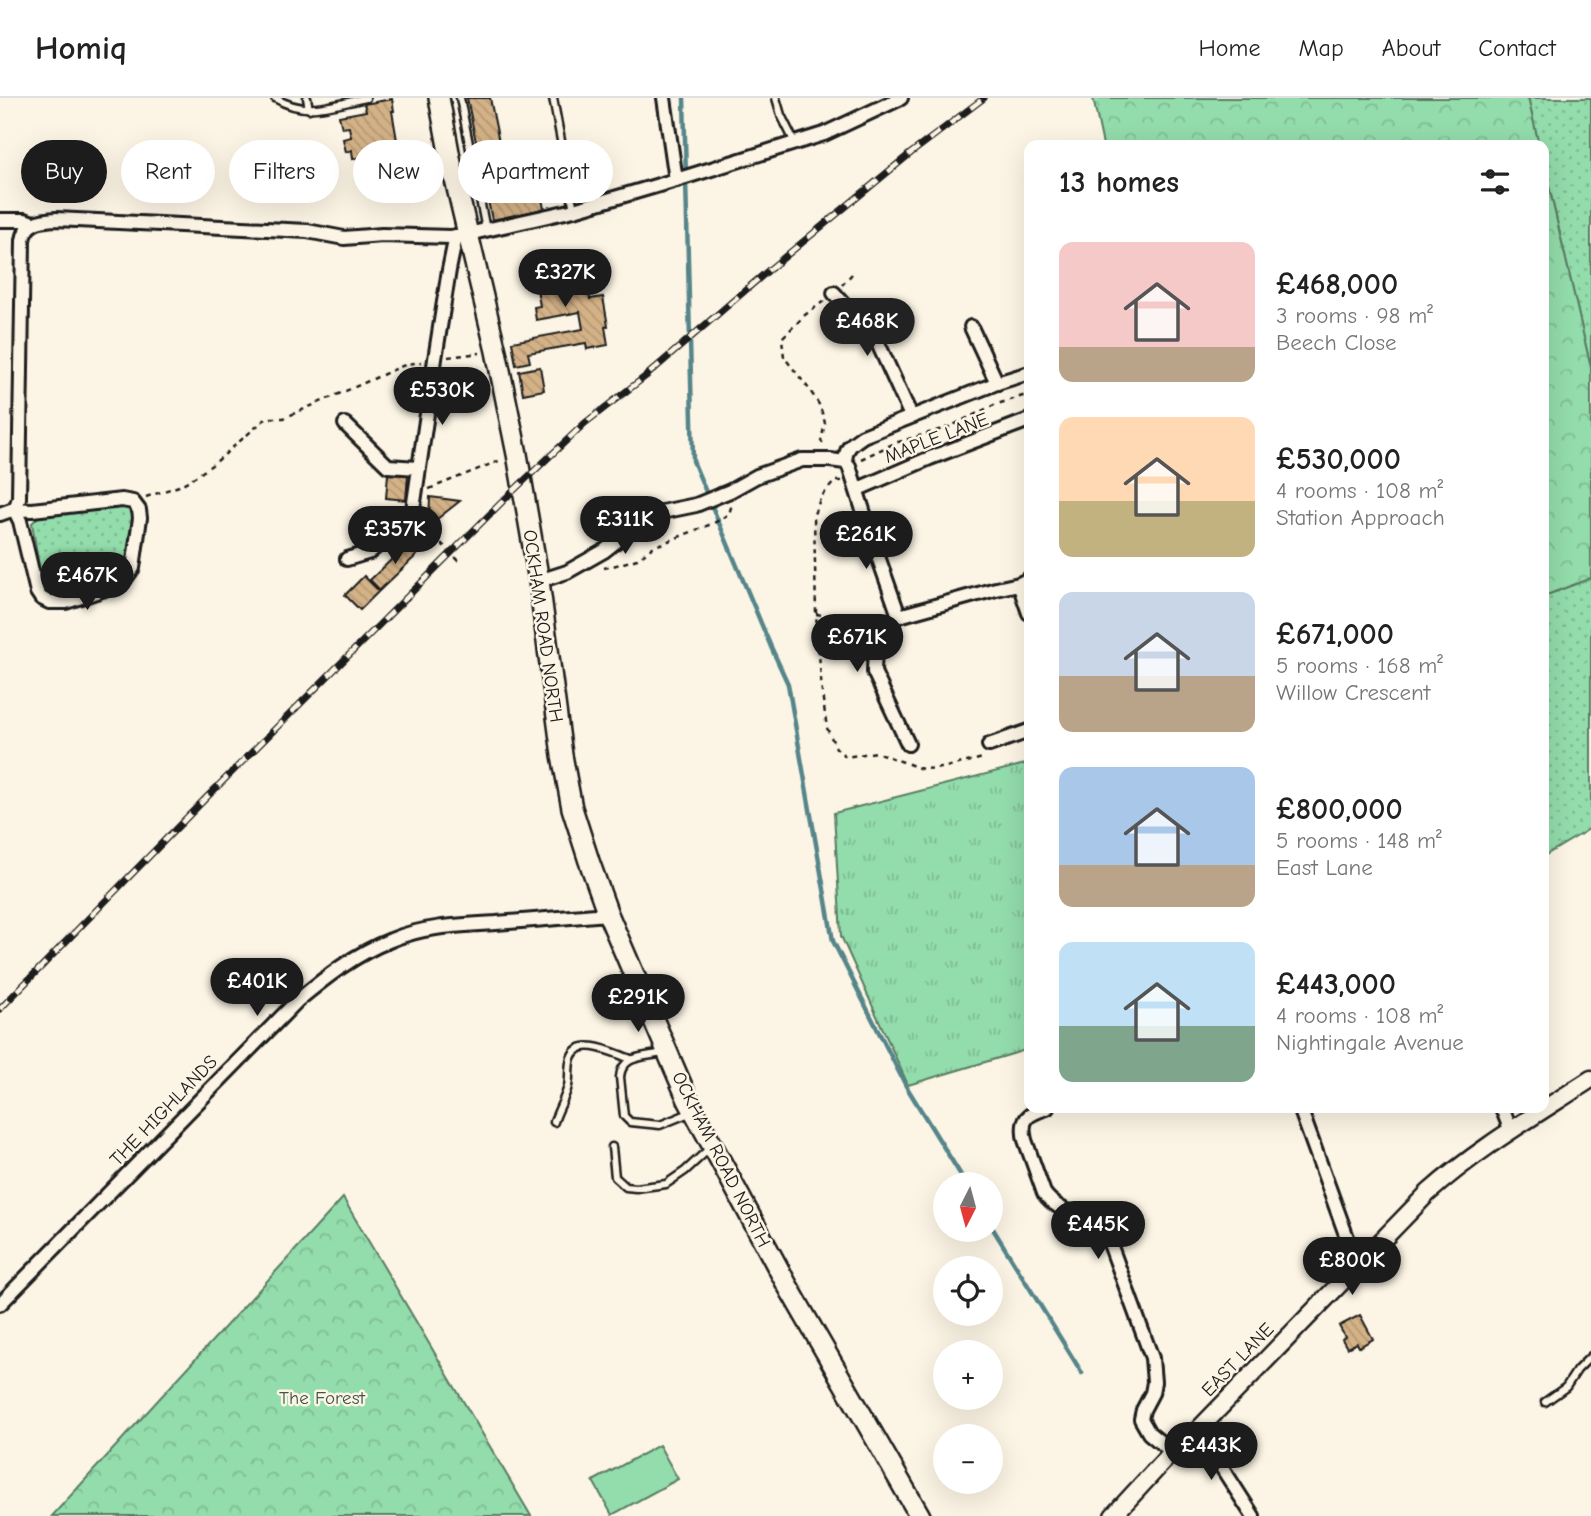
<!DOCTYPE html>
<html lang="en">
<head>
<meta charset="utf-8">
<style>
  body { margin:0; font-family:"Comic Neue",sans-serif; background:#f6f6f6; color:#222; height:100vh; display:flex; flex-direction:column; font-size:26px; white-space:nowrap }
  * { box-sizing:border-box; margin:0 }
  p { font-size:23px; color:#767676 }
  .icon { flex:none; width:38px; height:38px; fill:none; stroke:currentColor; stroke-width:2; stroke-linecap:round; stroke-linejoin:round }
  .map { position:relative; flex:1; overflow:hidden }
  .panel { position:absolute; left:1024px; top:42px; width:525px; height:973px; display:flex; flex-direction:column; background:#fff; border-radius:14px; box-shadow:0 7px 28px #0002 }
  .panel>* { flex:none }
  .hud { position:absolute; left:21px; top:42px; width:665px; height:63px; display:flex; gap:14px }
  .needle { width:46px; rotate:186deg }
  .tools { position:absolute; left:933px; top:1074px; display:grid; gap:14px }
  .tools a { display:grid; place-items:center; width:70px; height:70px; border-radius:50%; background:#fff; box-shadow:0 7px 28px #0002; font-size:35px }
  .price { position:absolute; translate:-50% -60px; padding:0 16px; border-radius:24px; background:#1c1c1c; color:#fff; font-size:23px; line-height:46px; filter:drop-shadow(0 2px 4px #0008) }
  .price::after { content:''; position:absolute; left:50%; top:42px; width:21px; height:16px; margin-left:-10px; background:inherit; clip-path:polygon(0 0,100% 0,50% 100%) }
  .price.selected { background:#222; color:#fff }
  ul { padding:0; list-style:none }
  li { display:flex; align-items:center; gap:21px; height:175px; padding:0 35px }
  li span { display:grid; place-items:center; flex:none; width:196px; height:140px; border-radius:14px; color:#555 }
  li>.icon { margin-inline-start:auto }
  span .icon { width:84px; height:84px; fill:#fffc; stroke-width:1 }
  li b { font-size:30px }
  h2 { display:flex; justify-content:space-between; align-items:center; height:84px; padding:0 35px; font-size:30px }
  .tag { padding:0 24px; border-radius:32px; background:#fff; box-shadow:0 7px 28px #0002; font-size:24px; line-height:63px }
  .tag.selected { background:#1c1c1c; color:#fff }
  header { display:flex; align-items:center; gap:42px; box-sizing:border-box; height:98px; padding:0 35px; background:#fff; border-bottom:2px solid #e0e0e0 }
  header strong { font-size:33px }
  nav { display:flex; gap:38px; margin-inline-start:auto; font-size:24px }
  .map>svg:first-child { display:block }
  .grass { fill:url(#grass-dots); stroke:#587c64; stroke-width:2 }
  .forest { fill:url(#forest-crowns); stroke:#587c64; stroke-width:2 }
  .park { fill:url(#park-tufts); stroke:#587c64; stroke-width:2 }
  .pitch { fill:#93dcab; stroke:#587c64; stroke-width:2 }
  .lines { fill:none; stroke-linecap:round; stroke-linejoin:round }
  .stream { stroke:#54858a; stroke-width:4.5 }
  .building { fill:url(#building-back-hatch); stroke:#1c1c1c; stroke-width:2 }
  .service-casing { stroke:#1c1c1c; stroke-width:11 }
  .minor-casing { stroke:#1c1c1c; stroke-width:18 }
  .tertiary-casing { stroke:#1c1c1c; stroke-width:21 }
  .secondary-casing { stroke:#1c1c1c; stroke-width:24 }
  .path { stroke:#1c1c1c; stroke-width:2.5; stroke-dasharray:5 5; stroke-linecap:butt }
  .service { stroke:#fcf5e5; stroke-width:6 }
  .minor { stroke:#fcf5e5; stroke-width:12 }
  .tertiary { stroke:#fcf5e5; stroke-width:16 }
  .secondary { stroke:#fcf5e5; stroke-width:19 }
  .rail-casing { stroke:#1c1c1c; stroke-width:7 }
  .rail { stroke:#fcf5e5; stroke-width:4.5; stroke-dasharray:13; stroke-linecap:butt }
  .path-bridge { stroke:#1c1c1c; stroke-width:2.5; stroke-dasharray:5 5; stroke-linecap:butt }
  .labels { text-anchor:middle; stroke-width:5; stroke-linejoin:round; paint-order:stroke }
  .street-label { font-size:19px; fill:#1c1c1c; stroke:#fcf5e5 }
  .park-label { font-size:19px; fill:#405647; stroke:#fcf5e5 }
</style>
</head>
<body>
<header>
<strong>Homiq</strong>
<nav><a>Home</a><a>Map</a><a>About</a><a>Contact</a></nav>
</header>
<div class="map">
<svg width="1591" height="1418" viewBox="0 0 1591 1418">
  <defs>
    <pattern id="grass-dots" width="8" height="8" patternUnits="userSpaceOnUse" patternTransform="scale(1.75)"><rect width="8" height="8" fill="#93dcab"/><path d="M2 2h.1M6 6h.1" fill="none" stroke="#7ebc93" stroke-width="1.8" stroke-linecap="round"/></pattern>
    <pattern id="forest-crowns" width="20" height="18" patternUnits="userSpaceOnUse" patternTransform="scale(1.75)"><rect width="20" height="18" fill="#93dcab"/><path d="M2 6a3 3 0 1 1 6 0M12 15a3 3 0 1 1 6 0" fill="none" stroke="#7ebc93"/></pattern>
    <pattern id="park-tufts" width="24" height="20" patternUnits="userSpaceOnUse" patternTransform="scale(1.75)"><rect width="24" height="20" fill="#93dcab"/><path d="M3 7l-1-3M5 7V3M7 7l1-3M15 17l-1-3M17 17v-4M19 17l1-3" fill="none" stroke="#7ebc93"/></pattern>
    <pattern id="building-back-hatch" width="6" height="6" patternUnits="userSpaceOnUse" patternTransform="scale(1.75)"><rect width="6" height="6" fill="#d4b287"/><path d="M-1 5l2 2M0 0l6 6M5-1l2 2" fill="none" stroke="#b59874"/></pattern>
  </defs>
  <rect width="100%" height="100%" fill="#fcf5e5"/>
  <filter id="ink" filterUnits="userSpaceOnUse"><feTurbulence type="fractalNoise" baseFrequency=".0143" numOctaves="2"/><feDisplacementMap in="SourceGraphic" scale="14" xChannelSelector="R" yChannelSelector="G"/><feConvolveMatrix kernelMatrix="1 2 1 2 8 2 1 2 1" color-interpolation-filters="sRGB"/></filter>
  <g filter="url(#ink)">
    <g class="grass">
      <polygon points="1528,0 1591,0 1591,270 1544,67 1544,47 1539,47"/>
      <polygon points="112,406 126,406 136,417 130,465 124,475 61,501 43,493 32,425 38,419"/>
      <polygon points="1591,480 1591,730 1544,758 1544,498"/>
    </g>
    <g class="forest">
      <polygon points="1093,0 1528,0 1539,47 1103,47"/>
      <polygon points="1544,67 1591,270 1591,480 1544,498"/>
      <polygon points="343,1100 531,1418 52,1418"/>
    </g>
    <polygon class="park" points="1029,665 1029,951 908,987 841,838 834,715"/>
    <polygon class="pitch" points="659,1347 678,1381 612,1417 593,1383"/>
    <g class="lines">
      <g class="stream">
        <polyline points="684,0 693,363 771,549 788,586 833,843 906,988 967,1087"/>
        <polyline points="990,1126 1082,1275"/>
      </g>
    </g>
    <g class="building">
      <polygon points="467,0 490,0 505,74 515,72 519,89 508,91 509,96 540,90 544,111 492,122"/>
      <polygon points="392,1 394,13 392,13 399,54 401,53 404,67 376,71 375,63 372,63 370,58 353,61 352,52 346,54 343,41 351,39 349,29 342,30 339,18 366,13 364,6"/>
      <polygon points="582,158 590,201 603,199 608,228 605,229 608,247 587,251 586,245 528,255 530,264 516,267 512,244 583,231 580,214 536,222 534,209 540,208 534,174 546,172 545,164"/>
      <polygon points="540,269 544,292 523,296 519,273"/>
      <polygon points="388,376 408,377 406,402 386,400"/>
      <polygon points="430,399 460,403 432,425 429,425"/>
      <polygon points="410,444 420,454 380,492 370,482"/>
      <polygon points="364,478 379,493 360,512 345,497"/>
      <polygon points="1360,1217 1373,1241 1359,1249 1357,1245 1347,1250 1342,1241 1345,1239 1339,1228"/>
    </g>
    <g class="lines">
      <defs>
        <g id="service">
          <path d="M275,0c31,19 57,7 91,0"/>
          <polyline points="307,0 309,11"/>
          <polyline points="460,0 486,132"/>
          <polyline points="553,0 574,112"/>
          <polyline points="776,0 781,17 795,45"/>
          <path d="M666,954c-17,6 -44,1 -46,25l4,39 6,6 30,3 32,-13"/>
          <path d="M554,1024c4,-13 11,-23 14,-36 2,-9 0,-19 3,-28 8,-24 45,-4 60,1"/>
          <polyline points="612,1049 615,1079 626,1089 636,1090 666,1086 685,1073 711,1049"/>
          <polyline points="1545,1304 1566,1289 1577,1272 1591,1258"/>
        </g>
        <g id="minor">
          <polyline points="664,0 676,82"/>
          <polyline points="0,122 25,122 33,125"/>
          <polyline points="834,195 877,243 911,318"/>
          <polyline points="971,229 997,285"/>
          <polyline points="345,326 388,368 418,370"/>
          <path d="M845,364c1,-15 5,-17 18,-26l134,-53 32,-10"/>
          <polyline points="858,391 930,360 1029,322"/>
          <path d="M14,411l3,-5 2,-6 4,-258c3,-18 17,-20 33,-21l231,11 20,1 37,7 38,-3 69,2 17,-3 106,-24 102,-30 148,-46 77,-36"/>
          <polyline points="0,416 14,411 32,412 122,402 133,404 139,412 140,420 133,470 125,481 114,488 66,504 49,504 41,500 37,494 20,423 14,411"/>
          <polyline points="347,461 370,454 412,418 435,261 449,172 456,138"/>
          <polyline points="539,483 567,474 604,453 637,427 657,415 696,407 730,393 757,378 802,362 830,362 845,364 849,368 874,447 899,518 996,491 1019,486 1029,481"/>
          <polyline points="1019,486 1029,515"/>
          <polyline points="899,518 886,526 875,545 874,574 908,646"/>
          <polyline points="989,647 1029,633"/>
          <path d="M1047,1010c-19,6 -27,10 -22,32l19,53c17,24 49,22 65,48l43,117 2,24 -2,11 -9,17 -2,9 8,14 23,19"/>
          <polyline points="1300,1010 1357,1167"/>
          <polyline points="1502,1010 1511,1033"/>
          <path d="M0,1206l297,-303c29,-24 58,-47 94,-61 33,-14 70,-15 105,-17 38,-3 75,-6 112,-9"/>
          <polyline points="1198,1332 1253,1418"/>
        </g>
        <path id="tertiary" d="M1113,1418l59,-64 26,-22 230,-237c49,-44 108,-78 163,-114"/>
        <polyline id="secondary" points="439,0 451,65 496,253 517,356 539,483 562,657 572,710 589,763 608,816 688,1002 786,1185 920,1418"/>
      </defs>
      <use href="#service" class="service-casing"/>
      <use href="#minor" class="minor-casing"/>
      <use href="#tertiary" class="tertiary-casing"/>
      <use href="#secondary" class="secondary-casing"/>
      <g class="path">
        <polyline points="842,187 852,176"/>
        <polyline points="824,203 805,217 782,240 784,259 809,291 820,308 825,325 821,343 825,348"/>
        <polyline points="448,259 480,255"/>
        <polyline points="861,361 895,345 949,329 994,307 1029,296"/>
        <polyline points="841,383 835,383 821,399 814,416 816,516 822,595 827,630 836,650 846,659 876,654 922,671 942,670 983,660"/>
        <polyline points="429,391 501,362"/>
        <polyline points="146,399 179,388 198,377 216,364 264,322 271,320 284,320 407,266 421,264"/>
        <polyline points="422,427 434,438"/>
        <polyline points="604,470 613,468 637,461 653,449 714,425 729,416 732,406"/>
        <polyline points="816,516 872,524"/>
      </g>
      <use href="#service" class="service"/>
      <use href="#minor" class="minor"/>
      <use href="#tertiary" class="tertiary"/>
      <use href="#secondary" class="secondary"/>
      <defs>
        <polyline id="rail" points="0,911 204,702 512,394 585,325 646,278 770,171 911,55 984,0"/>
      </defs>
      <use href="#rail" class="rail-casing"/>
      <use href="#rail" class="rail"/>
      <polyline class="path-bridge" points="434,438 461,465"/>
    </g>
  </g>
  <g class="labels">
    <g class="street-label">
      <text transform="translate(936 339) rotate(-21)" y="7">MAPLE LANE</text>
      <text transform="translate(544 528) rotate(82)" y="7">OCKHAM ROAD NORTH</text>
      <text transform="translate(163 1012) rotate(-46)" y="7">THE HIGHLANDS</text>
      <text transform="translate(722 1061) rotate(63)" y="7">OCKHAM ROAD NORTH</text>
      <text transform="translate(1237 1261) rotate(-46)" y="7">EAST LANE</text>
    </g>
    <g class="park-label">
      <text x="322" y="1306">The Forest</text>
    </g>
  </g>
</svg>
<div class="tools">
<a><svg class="needle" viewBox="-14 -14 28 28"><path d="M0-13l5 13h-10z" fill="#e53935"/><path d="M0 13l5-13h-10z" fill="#767676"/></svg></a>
<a><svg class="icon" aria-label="locate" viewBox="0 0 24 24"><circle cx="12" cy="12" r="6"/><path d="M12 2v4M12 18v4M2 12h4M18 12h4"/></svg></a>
<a>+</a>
<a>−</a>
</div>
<b class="price" style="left:565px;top:211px">£327K</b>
<b class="price selected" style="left:867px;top:260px">£468K</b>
<b class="price" style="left:442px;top:329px">£530K</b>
<b class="price" style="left:625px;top:458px">£311K</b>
<b class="price" style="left:395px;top:468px">£357K</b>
<b class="price" style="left:866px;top:473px">£261K</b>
<b class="price" style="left:87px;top:514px">£467K</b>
<b class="price" style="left:857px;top:576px">£671K</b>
<b class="price" style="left:257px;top:920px">£401K</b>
<b class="price" style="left:638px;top:936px">£291K</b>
<b class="price" style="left:1098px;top:1163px">£445K</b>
<b class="price" style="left:1352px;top:1199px">£800K</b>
<b class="price" style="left:1211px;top:1384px">£443K</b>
<div class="hud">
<a class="tag selected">Buy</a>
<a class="tag">Rent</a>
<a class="tag">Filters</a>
<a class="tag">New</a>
<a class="tag">Apartment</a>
</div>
<section class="panel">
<h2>13 homes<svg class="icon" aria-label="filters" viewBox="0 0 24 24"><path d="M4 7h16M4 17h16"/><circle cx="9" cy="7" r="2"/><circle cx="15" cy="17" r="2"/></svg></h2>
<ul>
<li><span style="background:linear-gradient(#f6c9c9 75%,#b9a48a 0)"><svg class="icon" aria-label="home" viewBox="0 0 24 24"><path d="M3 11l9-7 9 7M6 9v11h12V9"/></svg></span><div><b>£468,000</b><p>3 rooms · 98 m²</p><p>Beech Close</p></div></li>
<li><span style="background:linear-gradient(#ffd9b3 60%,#c2b280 0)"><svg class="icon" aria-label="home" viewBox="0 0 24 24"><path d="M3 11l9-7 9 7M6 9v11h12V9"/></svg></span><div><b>£530,000</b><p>4 rooms · 108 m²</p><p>Station Approach</p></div></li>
<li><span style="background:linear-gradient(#c9d6e8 60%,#b9a48a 0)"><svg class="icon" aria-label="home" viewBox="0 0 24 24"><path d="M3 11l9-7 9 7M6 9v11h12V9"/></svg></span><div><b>£671,000</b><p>5 rooms · 168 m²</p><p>Willow Crescent</p></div></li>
<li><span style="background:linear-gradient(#a9c7e8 70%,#b9a48a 0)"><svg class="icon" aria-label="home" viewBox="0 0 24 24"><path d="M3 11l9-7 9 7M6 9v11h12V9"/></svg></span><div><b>£800,000</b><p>5 rooms · 148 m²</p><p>East Lane</p></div></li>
<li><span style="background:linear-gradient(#bfe0f5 60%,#7fa58c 0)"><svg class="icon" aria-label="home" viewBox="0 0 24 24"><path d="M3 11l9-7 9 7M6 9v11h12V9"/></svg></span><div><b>£443,000</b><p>4 rooms · 108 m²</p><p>Nightingale Avenue</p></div></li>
</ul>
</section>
</div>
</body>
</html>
